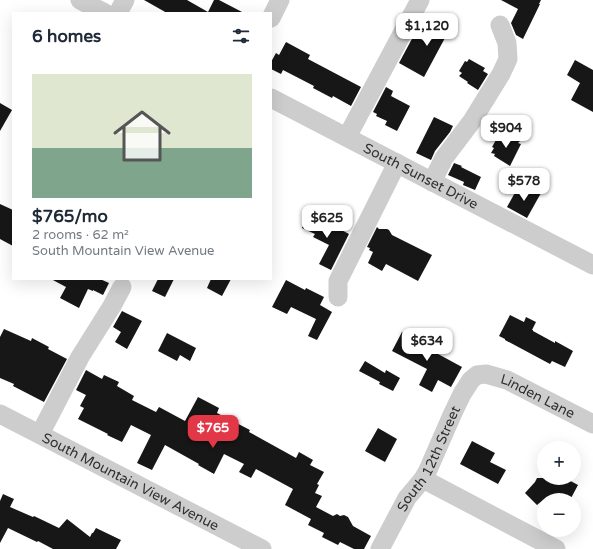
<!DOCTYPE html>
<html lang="en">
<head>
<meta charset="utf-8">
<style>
  body { margin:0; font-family:"Varela Round",sans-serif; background:#f2f2f3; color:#1f2937; height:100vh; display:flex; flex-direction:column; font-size:15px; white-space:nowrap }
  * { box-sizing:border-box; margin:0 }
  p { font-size:13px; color:#747a83 }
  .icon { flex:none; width:22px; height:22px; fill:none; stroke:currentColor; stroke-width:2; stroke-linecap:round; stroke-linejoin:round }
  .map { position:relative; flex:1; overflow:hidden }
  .sheet { position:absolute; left:12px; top:12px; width:260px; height:268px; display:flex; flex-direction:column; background:#fff; border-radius:0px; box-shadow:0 4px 16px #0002 }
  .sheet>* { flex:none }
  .buttons { position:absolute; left:537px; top:441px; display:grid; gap:8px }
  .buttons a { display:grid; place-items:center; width:44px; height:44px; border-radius:50%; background:#fff; box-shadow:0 4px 16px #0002; font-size:20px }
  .price { position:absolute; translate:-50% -34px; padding:0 9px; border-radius:8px; background:#fff; color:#222; font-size:13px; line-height:26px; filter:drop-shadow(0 1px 2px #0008) }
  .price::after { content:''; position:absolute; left:50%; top:24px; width:12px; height:9px; margin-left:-6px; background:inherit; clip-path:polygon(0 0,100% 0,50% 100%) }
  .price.current { background:#e23746; color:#fff }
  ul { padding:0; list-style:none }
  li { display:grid; align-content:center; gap:8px; height:212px; padding:0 20px }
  li span { display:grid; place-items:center; height:124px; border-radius:0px; color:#555 }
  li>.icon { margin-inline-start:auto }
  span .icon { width:72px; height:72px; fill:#fffc; stroke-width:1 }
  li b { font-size:17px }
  h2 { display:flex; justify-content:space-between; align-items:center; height:48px; padding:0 20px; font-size:17px }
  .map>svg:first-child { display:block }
  .building { fill:#171717 }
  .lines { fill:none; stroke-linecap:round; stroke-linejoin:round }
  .minor { stroke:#cdcdcd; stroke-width:19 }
  .labels { text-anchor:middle; stroke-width:4; stroke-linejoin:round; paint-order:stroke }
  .street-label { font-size:14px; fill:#303030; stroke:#fff }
</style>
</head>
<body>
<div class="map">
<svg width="593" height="549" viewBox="0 0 593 549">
  <rect width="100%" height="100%" fill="#fff"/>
  <g class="building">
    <polygon points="144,0 187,0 208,12 214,0 219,0 244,13 167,13"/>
    <polygon points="501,0 541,0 539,4 540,4 523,39 516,35 511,23 518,9"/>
    <polygon points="442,13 457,21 448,37 446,36 424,77 399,63 414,35 424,41 426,37 428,38"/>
    <polygon points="286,42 310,55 308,59 361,87 351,106 333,96 332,98 313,88 314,86 283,70 281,74 271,69 271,62 276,53 279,55"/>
    <polygon points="469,59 485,68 483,71 488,74 478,90 467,83 468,82 459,76 462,73 459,71 465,61 467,62"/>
    <polygon points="575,60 593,70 593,112 571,100 580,83 567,75"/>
    <polygon points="386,87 393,91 391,96 410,106 397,131 385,125 387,121 376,116 377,114 373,112"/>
    <polygon points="0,103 12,110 0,131"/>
    <polygon points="434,117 453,126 450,132 435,151 431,160 416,153"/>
    <polygon points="500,133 507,137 508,135 520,141 518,143 521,144 510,166 494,156 495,154 491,153 494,148 492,147"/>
    <polygon points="454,163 462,166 461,167 481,177 475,190 463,185 464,182 448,175"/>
    <polygon points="531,188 541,193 527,218 507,207 517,189 527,195"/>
    <polygon points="0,204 13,210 13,246 0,239"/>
    <polygon points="309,213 349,234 331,270 319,264 329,245 313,237 315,234 302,228"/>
    <polygon points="377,227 379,229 387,229 389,230 392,235 432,255 418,281 386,264 382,271 368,263 373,252 369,250 370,248 367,247"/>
    <polygon points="51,279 100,279 109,283 103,295 93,290 93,291 88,289 79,308 60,298 66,287"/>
    <polygon points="158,279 174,279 165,297 152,291"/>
    <polygon points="211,279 231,279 222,296 207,288"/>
    <polygon points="286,280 305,290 306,288 324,297 320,305 332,312 317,340 308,336 316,319 291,307 287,314 272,307"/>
    <polygon points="122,311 142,321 127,349 115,342 121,332 113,327"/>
    <polygon points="510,315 524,322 526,317 536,322 532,330 533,330 533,331 555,343 555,341 573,351 565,367 552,361 550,364 505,340 505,339 499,336"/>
    <polygon points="4,329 31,341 32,338 49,347 48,349 67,359 44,402 13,386 14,384 0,378 0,337"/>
    <polygon points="402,332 429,346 427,348 462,367 451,387 438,380 432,392 419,385 427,369 392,351"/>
    <polygon points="167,333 196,348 190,361 180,355 177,361 158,351"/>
    <polygon points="365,361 385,373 386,370 400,378 393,391 379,384 380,382 359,371"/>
    <polygon points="86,370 102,379 104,375 119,382 117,386 134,396 132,400 156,412 159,407 185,421 198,397 219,408 217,413 250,430 249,432 296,458 299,452 313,460 310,465 324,472 317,484 319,485 315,493 322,496 316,507 333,516 337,514 340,516 344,515 348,517 353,526 371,536 364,549 354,549 340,542 338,545 322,537 324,533 308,525 311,519 285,505 293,489 256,469 251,478 239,472 244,464 224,454 214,474 198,465 199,464 165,445 152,470 137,463 151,435 131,425 122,442 107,435 108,434 78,419 84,408 80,406 86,395 76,390"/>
    <polygon points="378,428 397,439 385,462 365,451"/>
    <polygon points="472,441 495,453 490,462 506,470 498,484 460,464"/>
    <polygon points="537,478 565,478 578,485 570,500 543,500 537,505 525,493 535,482"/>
    <polygon points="3,494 14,499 10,507 33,517 34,516 59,528 67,519 90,537 92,533 93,533 96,528 121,540 116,549 53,549 38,541 37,542 8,528 0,543 0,501"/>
  </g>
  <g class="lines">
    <g class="minor">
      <polyline points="80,0 105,13"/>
      <polyline points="118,13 125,0"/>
      <polyline points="271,18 280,0"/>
      <path id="s1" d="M271,98l322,167"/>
      <polyline points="347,137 420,0"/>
      <polyline points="432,182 444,158 472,121 501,74 508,59 507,43 500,25"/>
      <polyline points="338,297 338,281 397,163"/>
      <path id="s2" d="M0,414l262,135"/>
      <polyline points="40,434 80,357 112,306 122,287"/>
      <polyline points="423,479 556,549"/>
      <path id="s3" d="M380,549l27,-51 16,-19 5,-9 24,-55 10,-21 9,-14 6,-5 9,-1 21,6 86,44"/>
    </g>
  </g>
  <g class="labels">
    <g class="street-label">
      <text dy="5" stroke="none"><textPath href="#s1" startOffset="169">South Sunset Drive</textPath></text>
      <text dy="5" stroke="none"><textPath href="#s3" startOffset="266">Linden Lane</textPath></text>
      <text dy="5" stroke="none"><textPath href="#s3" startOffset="103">South 12th Street</textPath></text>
      <text dy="5" stroke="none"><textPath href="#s2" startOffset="147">South Mountain View Avenue</textPath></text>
    </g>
  </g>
</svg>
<div class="buttons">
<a>+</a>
<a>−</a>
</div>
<b class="price" style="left:427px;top:47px">$1,120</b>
<b class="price" style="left:506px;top:149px">$904</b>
<b class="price" style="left:524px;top:202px">$578</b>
<b class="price" style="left:327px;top:239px">$625</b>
<b class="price" style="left:427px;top:362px">$634</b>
<b class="price current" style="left:213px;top:449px">$765</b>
<section class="sheet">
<h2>6 homes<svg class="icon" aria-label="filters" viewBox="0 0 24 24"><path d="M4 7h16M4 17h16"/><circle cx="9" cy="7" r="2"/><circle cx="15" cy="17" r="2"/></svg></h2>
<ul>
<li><span style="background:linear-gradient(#dfe7d0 60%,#7fa58c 0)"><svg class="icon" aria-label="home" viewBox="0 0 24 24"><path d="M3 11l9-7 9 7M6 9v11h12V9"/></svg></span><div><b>$765/mo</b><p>2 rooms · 62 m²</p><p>South Mountain View Avenue</p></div></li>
</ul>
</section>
</div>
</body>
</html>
